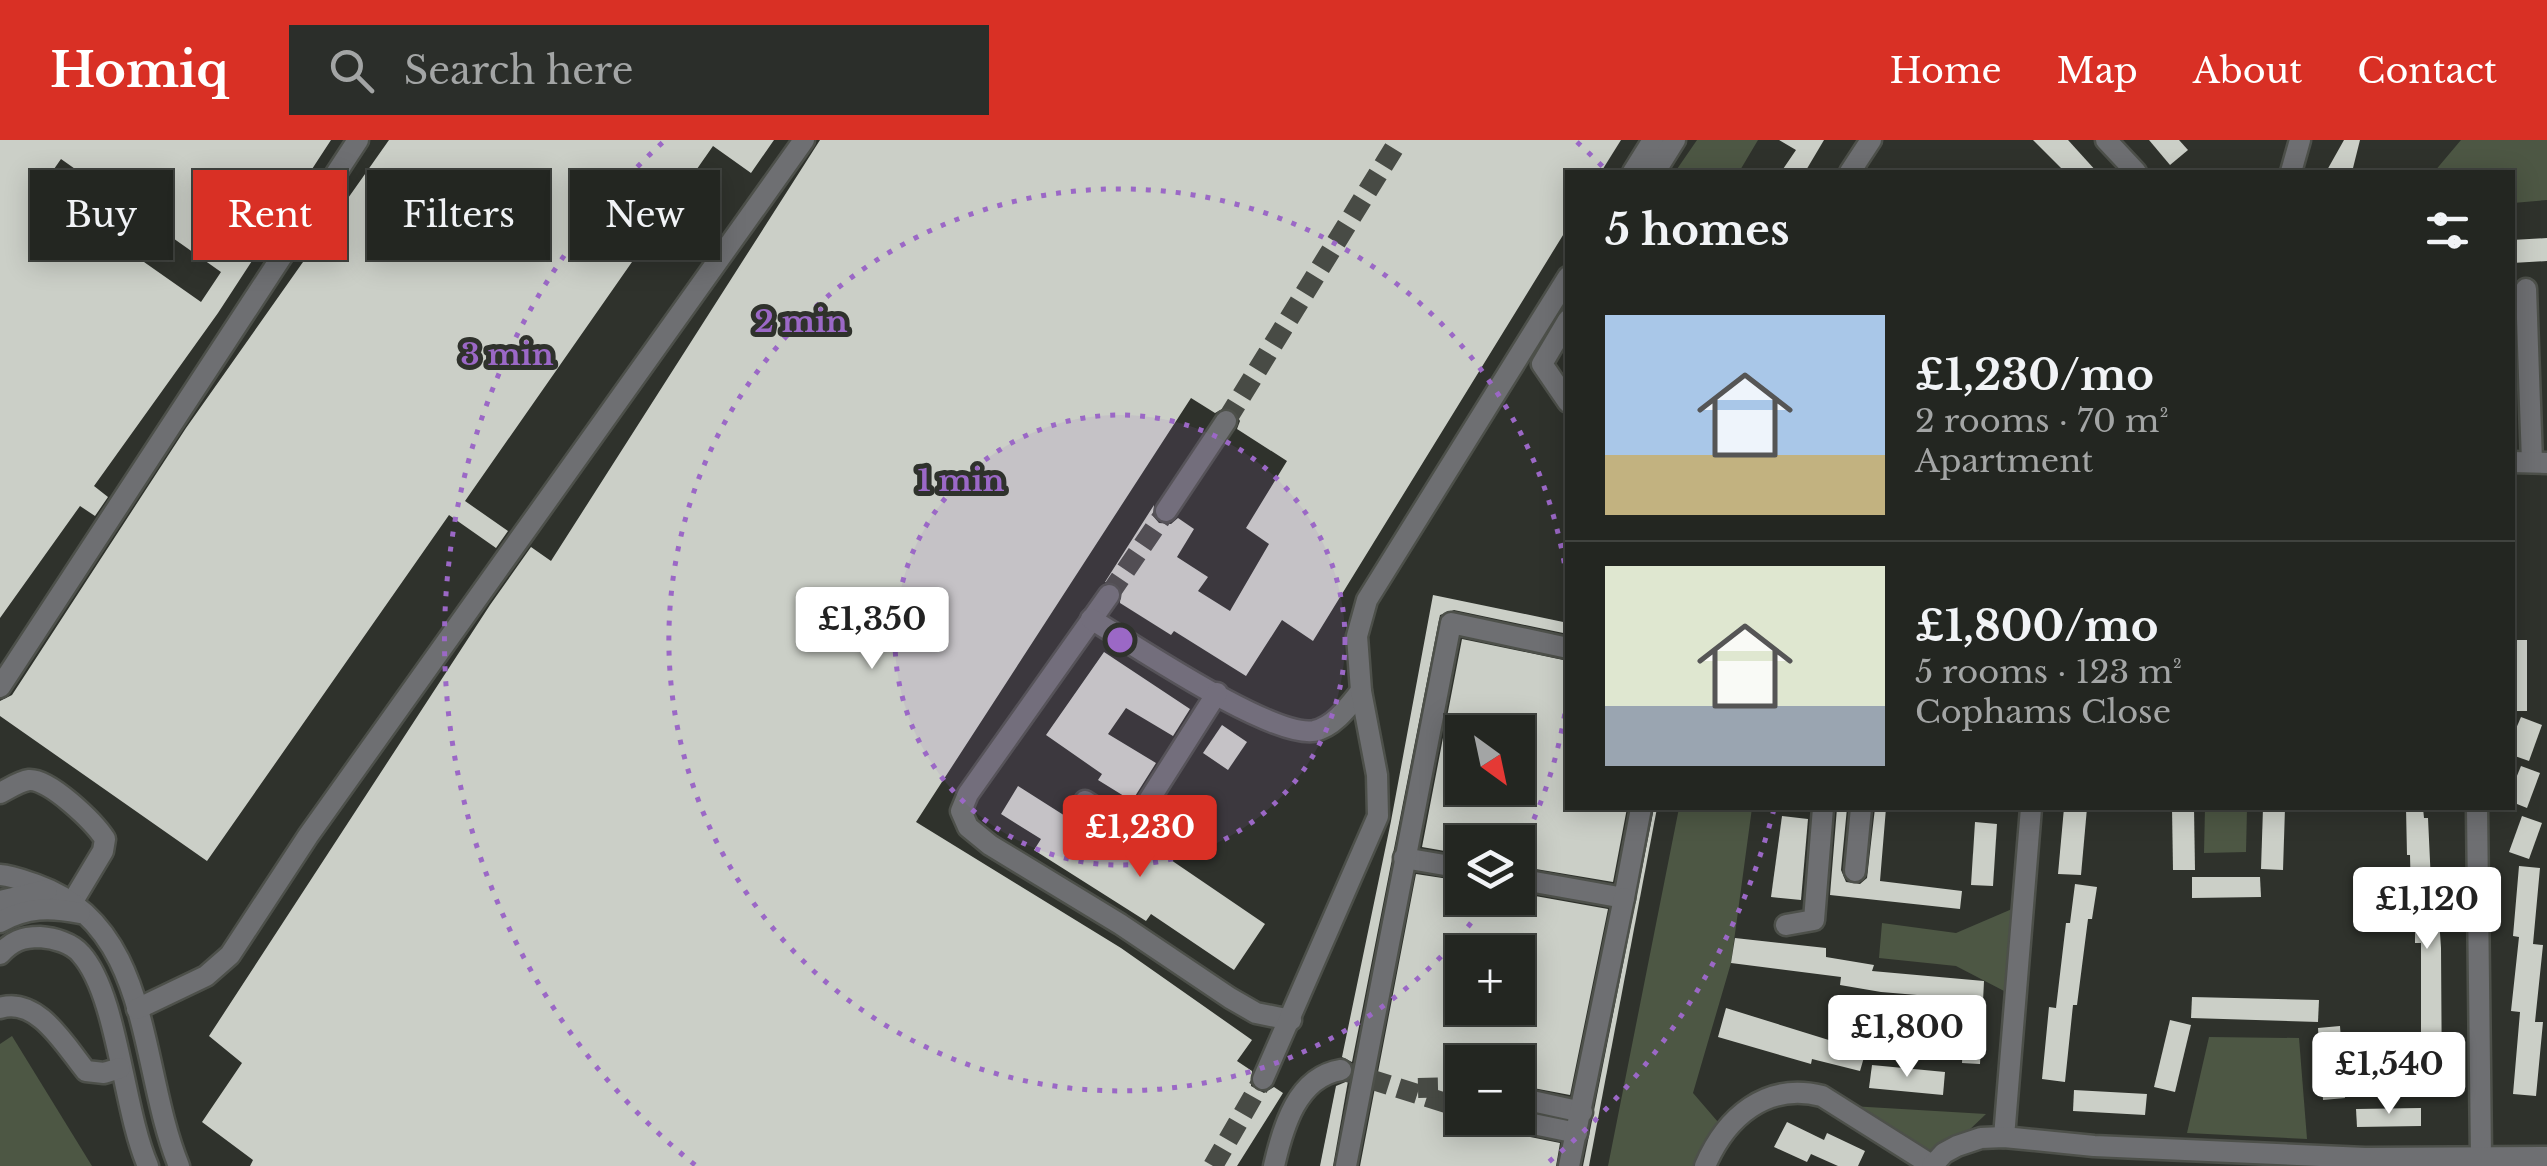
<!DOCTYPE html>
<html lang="en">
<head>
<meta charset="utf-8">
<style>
  body { margin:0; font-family:"Libre Baskerville",serif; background:#2b2e2a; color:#f1f3f6; height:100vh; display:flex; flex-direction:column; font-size:38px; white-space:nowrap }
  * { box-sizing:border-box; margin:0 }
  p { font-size:32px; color:#a3a5a5 }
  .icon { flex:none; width:55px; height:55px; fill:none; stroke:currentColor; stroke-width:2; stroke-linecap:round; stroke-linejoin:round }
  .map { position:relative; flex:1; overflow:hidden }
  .panel { position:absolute; left:1565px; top:30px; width:950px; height:640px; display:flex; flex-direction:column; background:#232621; border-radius:0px; box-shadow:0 5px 25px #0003,0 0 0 2px #40433f }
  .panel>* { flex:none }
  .top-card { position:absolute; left:30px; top:30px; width:950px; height:90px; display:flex; gap:20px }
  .needle { width:65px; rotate:147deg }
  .fabs { position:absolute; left:1445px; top:575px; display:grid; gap:20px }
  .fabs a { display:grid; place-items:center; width:90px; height:90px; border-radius:0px; background:#232621; box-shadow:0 5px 25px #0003,0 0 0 2px #40433f; font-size:50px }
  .price { position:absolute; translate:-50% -85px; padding:0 22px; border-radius:10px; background:#fff; color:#222; font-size:32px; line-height:65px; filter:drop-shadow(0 2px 5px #0008) }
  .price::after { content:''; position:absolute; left:50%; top:60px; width:30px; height:22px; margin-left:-15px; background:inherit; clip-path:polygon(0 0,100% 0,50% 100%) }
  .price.selected { background:#d93025; color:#fff }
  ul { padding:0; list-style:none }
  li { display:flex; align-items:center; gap:30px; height:250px; padding:0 40px }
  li+li { border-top:2px solid #40433f }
  li span { display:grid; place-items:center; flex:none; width:280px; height:200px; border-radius:0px; color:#555 }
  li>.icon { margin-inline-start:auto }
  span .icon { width:120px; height:120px; fill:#fffc; stroke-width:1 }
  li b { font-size:42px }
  h2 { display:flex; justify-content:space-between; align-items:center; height:120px; padding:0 40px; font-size:42px }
  .tag { padding:0 35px; border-radius:0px; background:#232621; box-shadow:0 5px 25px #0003,0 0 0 2px #40433f; font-size:35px; line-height:90px }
  .tag.selected { background:#d93025; color:#fff }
  header { display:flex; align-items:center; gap:60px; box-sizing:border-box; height:140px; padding:0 50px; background:#d93025; color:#fff }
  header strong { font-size:48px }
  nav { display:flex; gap:55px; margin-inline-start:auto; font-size:35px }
  .search { width:700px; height:90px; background:#2b2e2a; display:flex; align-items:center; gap:25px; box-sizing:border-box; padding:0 35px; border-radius:0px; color:#a3a5a5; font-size:38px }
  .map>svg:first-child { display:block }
  .green { fill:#4d5744 }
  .building { fill:#cbcfc7; fill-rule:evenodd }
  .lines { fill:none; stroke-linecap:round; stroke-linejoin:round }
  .minor-tunnel { stroke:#484b45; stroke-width:20; stroke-dasharray:20 10; stroke-linecap:butt }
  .minor-casing { stroke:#4d504a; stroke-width:25 }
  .minor { stroke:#6e6f72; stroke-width:20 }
  .ring { fill:none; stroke:#9b68c6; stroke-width:5; stroke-dasharray:5 10 }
  .centre { fill:#9b68c6; stroke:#2f322c; stroke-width:5 }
  .ring-label { font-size:30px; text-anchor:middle; font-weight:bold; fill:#9b68c6; stroke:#2f322c; stroke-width:10; stroke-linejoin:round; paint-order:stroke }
</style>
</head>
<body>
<header>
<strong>Homiq</strong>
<div class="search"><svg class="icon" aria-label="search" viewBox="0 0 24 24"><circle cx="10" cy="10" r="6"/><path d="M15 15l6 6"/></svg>Search here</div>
<nav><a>Home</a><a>Map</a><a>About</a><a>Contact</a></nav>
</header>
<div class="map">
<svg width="2547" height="1026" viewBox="0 0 2547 1026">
  <rect width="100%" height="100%" fill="#2f322c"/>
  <g class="green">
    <polygon points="1697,0 1758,0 1739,32 1675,32"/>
    <polygon points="2461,0 2547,0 2547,60 2513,63 2512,32 2434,32"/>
    <polygon points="1679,668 1752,668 1731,823 1693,953 1718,982 1695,1026 1608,1026"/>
    <polygon points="2205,668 2247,668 2246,712 2204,713"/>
    <polygon points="2012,769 2006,852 1956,826 1879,818 1882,783 1956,793"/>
    <polygon points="12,896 92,1026 0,1026 0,904"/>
    <polygon points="2209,897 2299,898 2307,999 2187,993"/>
    <polygon points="1851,966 1986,974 1965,994 1927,1012"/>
  </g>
  <g class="building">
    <path d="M0,0h331l-113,173 -124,173 14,11 -13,19 -15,-10 -80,112zM61,19l160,113 -20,30 -161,-113z"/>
    <polygon points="389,0 774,0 751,33 713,6 465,361 508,391 496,408 449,375 207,721 0,576 0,561 12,555 186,288"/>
    <polygon points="820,0 1621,0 1601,32 1568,32 1568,87 1313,501 1282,480 1246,536 1174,491 1171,495 1120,463 1121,448 1116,443 1105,442 1154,365 1153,376 1159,383 1171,384 1178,378 1194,389 1177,417 1208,437 1198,451 1230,471 1269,404 1246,388 1287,321 1237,289 1240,281 1234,270 1226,267 1215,273 1191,258 916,682 1121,808 1252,900 1237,921 1252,931 1251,946 1264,953 1274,947 1283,953 1237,1026 250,1026 253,1020 202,982 242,923 209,896 490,465 531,407 551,421"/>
    <polygon points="1779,0 1824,0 1805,32 1781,32 1796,10"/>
    <polygon points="2033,0 2068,0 2097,32 2065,32"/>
    <polygon points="2149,0 2179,0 2188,10 2170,25"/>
    <polygon points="2344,0 2360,0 2352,32 2326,32"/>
    <polygon points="2547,98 2547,121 2512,123 2512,100"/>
    <polygon points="1433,455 1568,483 1568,494 1454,470 1440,475 1352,922 1342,917 1391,681"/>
    <path d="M1462,499l106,22v147h59l-14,74 -95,-16v-24h-56v12l-40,-7zM1462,592h56v56h-56z"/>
    <rect x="2512" y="500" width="15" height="71"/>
    <polygon points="1104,512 1190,569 1173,596 1126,568 1108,594 1156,623 1132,661 1098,640 1102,634 1046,595"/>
    <polygon points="2521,577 2542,585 2529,621 2512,615 2512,598"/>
    <polygon points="1222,585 1247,602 1228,630 1203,613"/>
    <polygon points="2521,626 2540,633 2527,668 2512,662 2512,648"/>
    <polygon points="1018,646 1125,714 1144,694 1175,714 1171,720 1265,784 1234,830 1151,774 1146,781 1034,710 1041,699 1001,674"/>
    <polygon points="1654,668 1657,668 1589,1026 1583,1026"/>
    <polygon points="1837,668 1847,668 1841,730 1846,742 1860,744 1867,738 1875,668 1886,668 1880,741 1962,751 1960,769 1830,755"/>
    <polygon points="2064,668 2087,668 2081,735 2058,734"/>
    <polygon points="2172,668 2194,668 2195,730 2173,730"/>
    <polygon points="2263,668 2285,668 2283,730 2261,729"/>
    <polygon points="2406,668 2423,668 2424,678 2428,678 2432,764 2438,763 2441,808 2442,956 2421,956 2421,803 2415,803 2415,757 2411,757 2410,715 2407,715"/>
    <polygon points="1782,676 1808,679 1801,760 1771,757"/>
    <polygon points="2522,676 2542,683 2529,719 2509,712"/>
    <polygon points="1975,682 1997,684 1993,746 1971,745"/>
    <polygon points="2519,726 2540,728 2533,804 2543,805 2535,882 2543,882 2536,956 2513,954 2520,872 2511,871 2519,797 2513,796"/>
    <path d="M1416,734l46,7v17h56v-5l90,16 -38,186 -52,-10v-23h-56v56h29l3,10 6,3 60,12 -4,23h-196zM1462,812h56v56h-56z"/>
    <polygon points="2192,737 2260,737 2261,757 2192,758"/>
    <polygon points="2075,744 2097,747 2092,779 2088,779 2077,865 2073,865 2065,942 2042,939 2049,867 2056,868 2066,783 2070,783"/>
    <polygon points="1735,798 1826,808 1826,817 1874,825 1872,831 1984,841 1980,924 1962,923 1965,859 1881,852 1840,845 1841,837 1731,823"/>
    <polygon points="2192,857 2319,860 2318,882 2191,878"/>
    <polygon points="1726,868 1832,901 1833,898 1867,907 1860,931 1812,919 1811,924 1718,897"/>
    <polygon points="2170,880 2191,885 2175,952 2154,947"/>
    <polygon points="2340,886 2345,958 2323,960 2318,888"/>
    <polygon points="1872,925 1945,932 1943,955 1869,948"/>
    <polygon points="1348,941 1333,1026 1320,1026 1336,946"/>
    <polygon points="2074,950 2147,954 2145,975 2073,971"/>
    <polygon points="2421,968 2421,986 2357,987 2356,969"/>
    <polygon points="1787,982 1824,1000 1827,993 1865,1011 1858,1026 1838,1026 1811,1014 1807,1022 1774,1007"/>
  </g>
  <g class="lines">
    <g class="minor-tunnel">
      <polyline points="1226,281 1399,0"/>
      <polyline points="1109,455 1166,371"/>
      <polyline points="1341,930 1462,968"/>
      <polyline points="1418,948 1462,947"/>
      <polyline points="1213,1026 1263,939"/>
    </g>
    <defs>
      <g id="minor">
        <polyline points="2106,0 2136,32"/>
        <polyline points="1633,32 1653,0"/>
        <polyline points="1655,32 1675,0"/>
        <polyline points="1850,32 1871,0"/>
        <polyline points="2291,32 2300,0"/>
        <polyline points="2526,149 2532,322"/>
        <polyline points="1568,180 1542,224 1568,262"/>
        <polyline points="2512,322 2547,323"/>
        <polyline points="1166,371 1226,281"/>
        <polyline points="1109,455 968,654 961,671 968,687 990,705 1120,784 1230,858 1256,873 1291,880"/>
        <path d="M1091,479c42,25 180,119 223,112 20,-4 35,-25 47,-40"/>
        <polyline points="0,547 358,0"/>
        <path d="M0,653c8,-4 20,-12 29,-13 20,-2 65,42 76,59l-2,12 -30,50"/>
        <polyline points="1085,661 1130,690 1217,553"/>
        <polyline points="2477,668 2481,1017"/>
        <polyline points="1404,718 1462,728"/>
        <polyline points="1855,731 1861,668"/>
        <path d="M0,735c13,1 25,6 37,10 116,41 102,185 142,281"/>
        <polyline points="1518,739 1624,758 1641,668"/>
        <polyline points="0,761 47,750"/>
        <path d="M0,782c27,-15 50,-15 80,-9"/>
        <polyline points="1786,785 1814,780 1823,668"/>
        <path d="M0,814c12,-13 22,-17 40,-17 14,1 32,6 41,17 37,41 42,156 67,212"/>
        <path d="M0,868c38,-12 66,39 86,63l18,2 16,-5"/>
        <polyline points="137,869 206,836 230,815 308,696 804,0"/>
        <polyline points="1263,939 1378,676 1377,635 1361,551 1357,496 1367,460 1568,137"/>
        <polyline points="1518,958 1582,972"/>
        <polyline points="1504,978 1577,993"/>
        <polyline points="2004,997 2031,668"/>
        <path d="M1274,1026c9,-39 23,-89 67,-96"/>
        <polyline points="1346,1026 1451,483 1568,508"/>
        <polyline points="1569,1026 1624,758"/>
        <path d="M1705,1026c21,-49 61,-84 117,-70l111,70"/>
        <polyline points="1932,1026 1944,1013 1957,1006 1981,998 2004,997 2094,1006 2365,1018 2547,1017"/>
      </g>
    </defs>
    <use href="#minor" class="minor-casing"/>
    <use href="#minor" class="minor"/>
  </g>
  <circle cx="1120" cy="500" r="225" fill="#9b68c6" fill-opacity=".12"/>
  <g class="ring">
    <circle cx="1120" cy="500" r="225"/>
    <path d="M1567 559A451 451 0 0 1 1518 712M1489 759A451 451 0 1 1 1567 441"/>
    <path d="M1774 669A676 676 0 0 1 1545 1025M695 1025A676 676 0 0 1 663 2M1577 2A676 676 0 0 1 1606 30"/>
  </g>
  <circle cx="1120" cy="500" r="15" class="centre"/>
  <g class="ring-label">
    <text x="801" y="192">2 min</text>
    <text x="507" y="225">3 min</text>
    <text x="961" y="351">1 min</text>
  </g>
</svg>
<div class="fabs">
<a><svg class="needle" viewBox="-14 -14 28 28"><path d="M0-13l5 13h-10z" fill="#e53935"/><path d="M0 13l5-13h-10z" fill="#a3a5a5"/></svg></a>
<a><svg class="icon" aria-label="layers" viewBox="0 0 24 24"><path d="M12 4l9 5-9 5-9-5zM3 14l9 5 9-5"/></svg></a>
<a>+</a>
<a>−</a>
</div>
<b class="price" style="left:872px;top:532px">£1,350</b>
<b class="price selected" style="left:1140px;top:740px">£1,230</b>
<b class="price" style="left:2427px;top:812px">£1,120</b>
<b class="price" style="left:1907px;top:940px">£1,800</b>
<b class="price" style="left:2389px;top:977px">£1,540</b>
<div class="top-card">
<a class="tag">Buy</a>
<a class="tag selected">Rent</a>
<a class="tag">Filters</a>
<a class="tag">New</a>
</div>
<section class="panel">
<h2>5 homes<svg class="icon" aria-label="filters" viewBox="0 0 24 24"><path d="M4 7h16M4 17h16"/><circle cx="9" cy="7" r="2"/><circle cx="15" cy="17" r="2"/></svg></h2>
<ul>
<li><span style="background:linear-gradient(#a9c7e8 70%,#c2b280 0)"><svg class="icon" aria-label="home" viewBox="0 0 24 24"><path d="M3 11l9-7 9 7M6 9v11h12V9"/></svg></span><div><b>£1,230/mo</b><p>2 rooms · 70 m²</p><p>Apartment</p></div></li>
<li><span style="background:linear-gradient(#dfe7d0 70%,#9aa5b1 0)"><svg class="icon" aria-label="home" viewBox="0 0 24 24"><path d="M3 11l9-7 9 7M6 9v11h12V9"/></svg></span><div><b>£1,800/mo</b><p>5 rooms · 123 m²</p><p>Cophams Close</p></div></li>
</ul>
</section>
</div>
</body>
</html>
